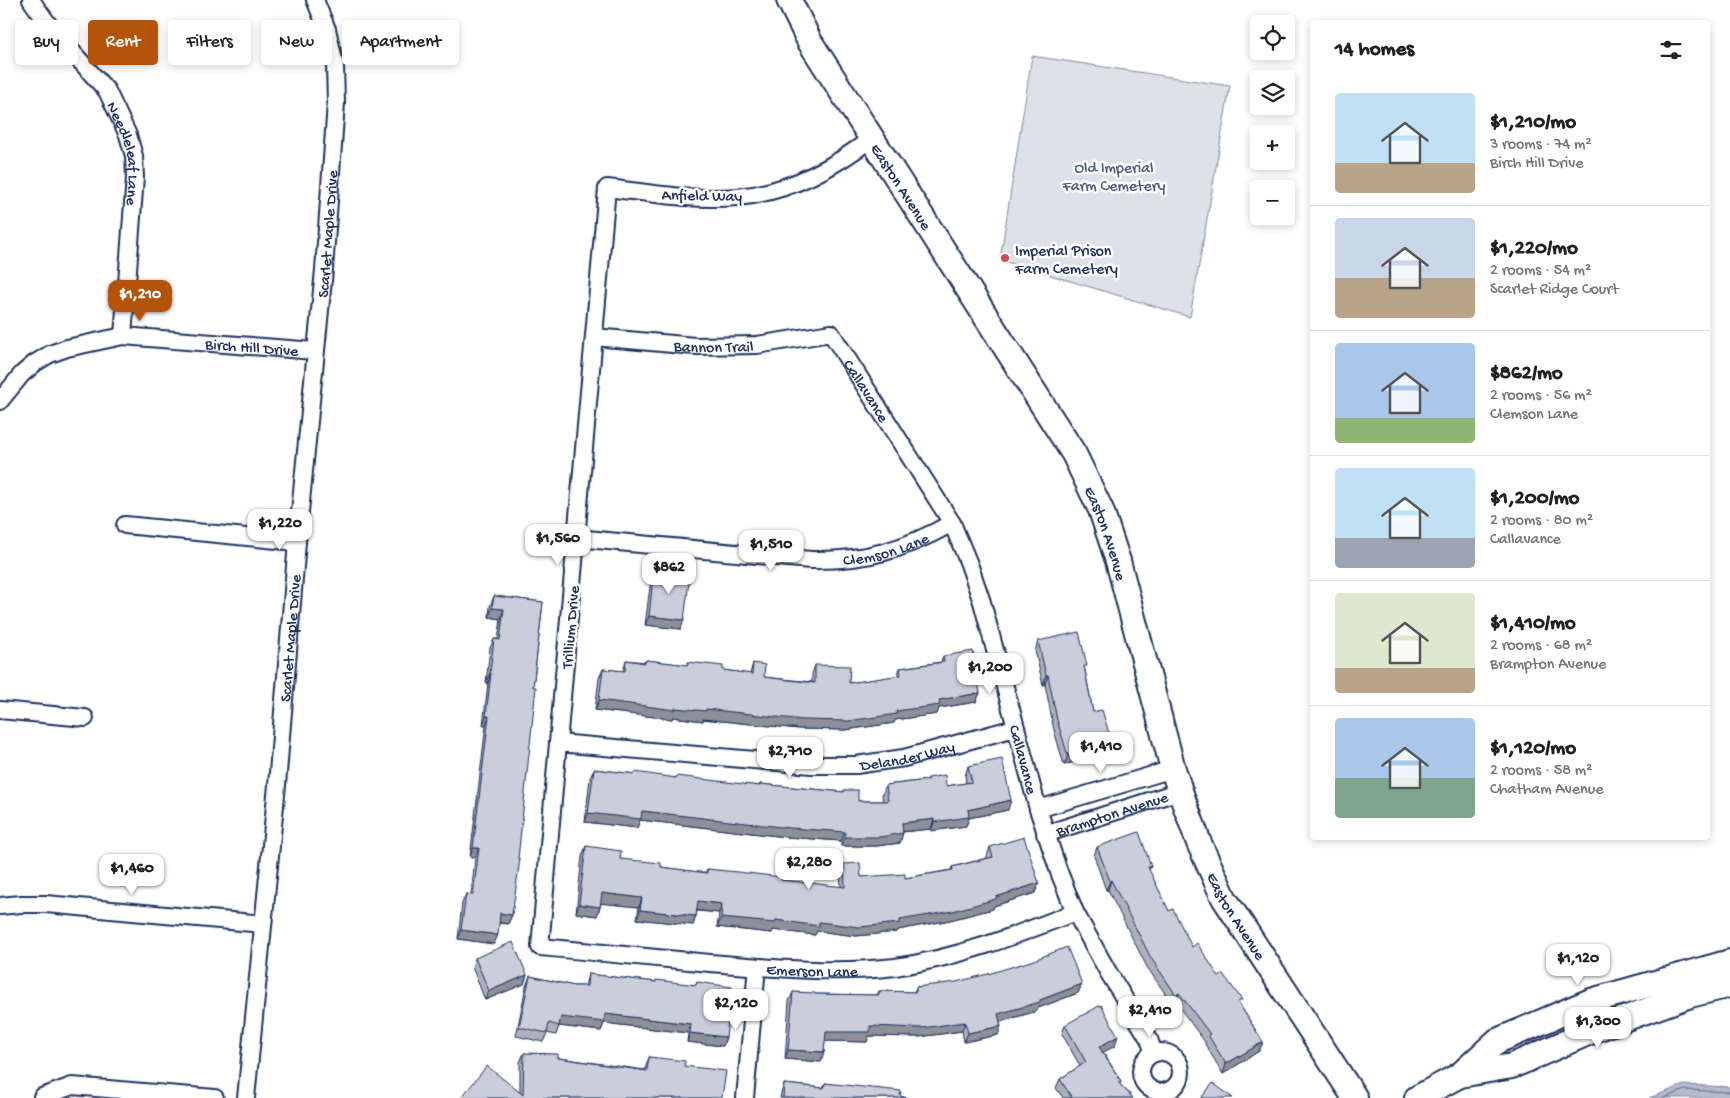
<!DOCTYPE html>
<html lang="en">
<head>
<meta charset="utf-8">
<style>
  body { margin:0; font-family:"Gochi Hand",sans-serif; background:#f6f6f6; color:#202124; height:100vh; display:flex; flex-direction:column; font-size:19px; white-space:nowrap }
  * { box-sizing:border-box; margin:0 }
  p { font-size:16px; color:#757577 }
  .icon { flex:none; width:28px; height:28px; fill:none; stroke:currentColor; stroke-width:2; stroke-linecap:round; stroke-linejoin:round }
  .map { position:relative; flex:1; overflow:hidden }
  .panel { position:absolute; left:1310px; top:20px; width:400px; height:820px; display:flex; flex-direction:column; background:#fff; border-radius:5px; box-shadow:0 2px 8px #0003 }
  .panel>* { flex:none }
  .banner { position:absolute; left:15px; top:20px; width:475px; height:45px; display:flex; gap:10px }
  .controls { position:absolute; left:1250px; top:15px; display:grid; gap:10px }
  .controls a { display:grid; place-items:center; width:45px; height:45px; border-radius:5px; background:#fff; box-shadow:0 2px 8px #0003; font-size:25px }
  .price { position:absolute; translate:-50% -42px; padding:0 11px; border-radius:10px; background:#fff; color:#222; font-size:16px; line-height:32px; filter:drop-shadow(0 1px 2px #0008) }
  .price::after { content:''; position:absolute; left:50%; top:30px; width:15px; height:11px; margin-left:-8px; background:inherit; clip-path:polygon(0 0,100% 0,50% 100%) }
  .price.current { background:#b45309; color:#fff }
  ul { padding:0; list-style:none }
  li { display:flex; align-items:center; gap:15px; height:125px; padding:0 25px }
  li+li { border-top:1px solid #e0e0e0 }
  li span { display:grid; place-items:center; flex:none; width:140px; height:100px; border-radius:5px; color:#555 }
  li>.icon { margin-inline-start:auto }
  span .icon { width:60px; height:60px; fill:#fffc; stroke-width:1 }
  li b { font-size:21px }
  h2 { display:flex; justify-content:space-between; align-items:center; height:60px; padding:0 25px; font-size:21px }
  .chip { padding:0 18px; border-radius:5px; background:#fff; box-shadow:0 2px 8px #0003; font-size:18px; line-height:45px }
  .chip.current { background:#b45309; color:#fff }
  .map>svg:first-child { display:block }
  .green { fill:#dee1e7; stroke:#7c88a2 }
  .water { fill:#b5bbca; stroke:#77839f }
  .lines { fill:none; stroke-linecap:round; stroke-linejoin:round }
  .shore { stroke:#596789; stroke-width:1 }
  .street-casing { stroke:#1b2f5e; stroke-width:20 }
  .secondary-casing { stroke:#1b2f5e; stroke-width:28 }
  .street { stroke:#fff; stroke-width:16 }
  .secondary { stroke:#fff; stroke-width:24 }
  .wall { fill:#aeb1bb; stroke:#1b2f5e }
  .shaded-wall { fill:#8d9099; stroke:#1b2f5e }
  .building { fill:#caceda; stroke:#1b2f5e }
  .poi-dot { fill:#d1495b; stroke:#fff; stroke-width:2 }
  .labels { text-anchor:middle; stroke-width:5; stroke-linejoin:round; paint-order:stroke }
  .street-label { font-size:16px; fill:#1b2f5e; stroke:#fff }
  .park-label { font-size:16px; fill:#4c5c80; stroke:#fff }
  .poi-label { font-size:16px; fill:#1b2f5e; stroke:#fff; text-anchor:start }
</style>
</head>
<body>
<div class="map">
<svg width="1730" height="1098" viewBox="0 0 1730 1098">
  <rect width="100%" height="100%" fill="#fff"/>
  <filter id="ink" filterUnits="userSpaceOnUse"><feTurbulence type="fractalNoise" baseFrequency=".02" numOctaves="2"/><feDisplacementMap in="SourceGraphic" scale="10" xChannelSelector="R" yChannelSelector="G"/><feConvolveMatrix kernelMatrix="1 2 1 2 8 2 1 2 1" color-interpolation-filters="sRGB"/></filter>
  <g filter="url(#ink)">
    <polygon class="green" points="1032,56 1230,86 1190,317 1000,260"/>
    <polygon class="water" points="1684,1085 1730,1087 1730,1098 1649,1098"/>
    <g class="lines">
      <polyline class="shore" points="1664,1098 1685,1090 1730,1092"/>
      <defs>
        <g id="street">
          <path id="s1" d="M31,0l20,28 56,63 21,44 6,21 1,21 -12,159"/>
          <path id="s2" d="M872,138c-39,30 -85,55 -135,59 -43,4 -87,-4 -130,-9l-67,759c57,5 114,11 170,16 60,5 126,11 185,4 63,-9 122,-32 180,-55"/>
          <path id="s3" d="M594,337l101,9 62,-1 74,-12 121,190 17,41 13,38 56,207 21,63 16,40 32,58 42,69 5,14"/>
          <path id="s4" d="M0,401l22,-27 13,-11 15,-9 17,-6 56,-12 192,15"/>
          <polyline points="125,525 297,542"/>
          <path id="s5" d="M576,538l235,22c55,1 93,-10 141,-37"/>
          <polyline points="0,710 85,718"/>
          <path id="s6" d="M558,743l254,22h44l48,-7 111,-30"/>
          <polyline points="1038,809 1173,769"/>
          <path id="s7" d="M1045,834l135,-43"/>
          <polyline points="0,906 21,904 46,904 263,924"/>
          <circle cx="1161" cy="1072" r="20"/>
          <polyline points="42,1097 72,1086 215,1098"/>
          <path id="s8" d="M246,1098l31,-313 20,-243 27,-272 12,-167 -1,-38 -8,-36 -12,-29"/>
          <polyline points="745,1098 757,967"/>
        </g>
        <g id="secondary">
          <path id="s9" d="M789,0l21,42 264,412 27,56 17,51 55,208 7,22 19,52 25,55 131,200"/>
          <polyline points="1460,1075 1512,1066 1599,1028 1690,995 1730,985"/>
          <polyline points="1417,1098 1460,1075 1497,1041 1591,1001 1730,962"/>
        </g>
      </defs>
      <use href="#street" class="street-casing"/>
      <use href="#secondary" class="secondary-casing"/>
      <use href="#street" class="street"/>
      <use href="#secondary" class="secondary"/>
    </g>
    <g class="wall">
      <polygon points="654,569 681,629 645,625 651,579"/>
      <polygon points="494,596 543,602 533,687 512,915 508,924 499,923 494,944 458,939 462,903 466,894 471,895 475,858 470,857 486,725 483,725 488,683 486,682 490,648 494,639 498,639 501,619 489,617 490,606"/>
      <polygon points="1038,641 1085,670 1093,712 1109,752 1064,765 1054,730 1045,684 1043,685 1035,651"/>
      <polygon points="943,656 980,693 976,702 939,708 937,714 895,720 894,723 845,730 799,729 703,719 703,721 673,717 672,719 595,710 599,678 603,669 623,671 626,660 645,662 646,660 687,665 688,662 723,670 750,674 753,663 764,677 812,682 812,674 815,665 849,683 897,676 900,668 941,662"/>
      <polygon points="968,766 1008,810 969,818 966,826 931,831 931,829 903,832 900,843 877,846 841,846 841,841 786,837 640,820 637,828 585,822 590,778 594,769 635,774 759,786 760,784 844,792 844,790 858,801 883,801 882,795 886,785 927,780 928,778 946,786 966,783 965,776"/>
      <polygon points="586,846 620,859 661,867 705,873 707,869 781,880 841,887 840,873 844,864 861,877 905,878 951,870 952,867 987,858 987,856 990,847 1035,893 994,906 993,909 950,920 898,930 897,932 856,936 817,931 815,935 773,930 772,933 717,927 719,913 697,911 696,916 693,925 637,919 639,907 601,903 600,907 597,916 576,913 582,856"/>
      <polygon points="1097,847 1151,866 1149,871 1169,911 1192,947 1219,977 1240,1005 1263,1042 1259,1051 1223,1074 1205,1044 1205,1042 1176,1003 1173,1005 1147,967 1108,890 1106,890 1094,856"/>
      <polygon points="475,958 527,975 524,984 485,1000 472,967"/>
      <polygon points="588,974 655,982 696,985 697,982 726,1037 723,1046 687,1042 688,1033 604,1023 601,1031 559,1026 556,1035 547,1033 543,1042 516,1036 526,986 530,976 574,986 585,986"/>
      <polygon points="1082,984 1078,993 1038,1008 1037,1011 1000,1022 998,1035 964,1042 962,1031 919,1037 869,1036 867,1042 825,1041 824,1052 821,1062 785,1059 789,1001 793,992 815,994 877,995 879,991 914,992 916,987"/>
      <polygon points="1065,1025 1115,1046 1103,1052 1121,1081 1120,1084 1133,1098 1063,1098 1056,1088 1060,1079 1080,1066 1062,1034"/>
      <polygon points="524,1053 645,1070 646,1066 649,1057 684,1066 722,1098 461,1098 520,1092 520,1062"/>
      <polygon points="825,1083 900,1096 907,1098 780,1098 781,1093 784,1084 823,1088"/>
    </g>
    <g class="shaded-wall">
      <polygon points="492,608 504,609 501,619 489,617"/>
      <polygon points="649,616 684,620 681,629 645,625"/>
      <polygon points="490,673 491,673 488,683 486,682"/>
      <polygon points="1046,675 1048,675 1045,684 1043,685"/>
      <polygon points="980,693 976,702 939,708 937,714 895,720 894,723 845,730 799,729 703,719 703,721 673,717 672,719 595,710 599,700 675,708 706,709 896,711 939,700"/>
      <polygon points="486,716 489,716 486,725 483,725"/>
      <polygon points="1112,743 1109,752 1064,765 1068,756"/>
      <polygon points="1011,800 1008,810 969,818 966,826 931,831 934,822 968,810"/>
      <polygon points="642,811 845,832 841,841 786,837 640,820 637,828 585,822 588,813"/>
      <polygon points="934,819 931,829 899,832 902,823"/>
      <polygon points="903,833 900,843 877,846 841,846 845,837"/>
      <polygon points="473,848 479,848 475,858 470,857"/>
      <polygon points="1111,880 1108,890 1106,890 1110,881"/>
      <polygon points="1039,883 1035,893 994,906 993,909 950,920 898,930 897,932 856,936 817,931 815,935 773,930 772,933 717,927 721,918 819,922 900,920 996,897"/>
      <polygon points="602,893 642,898 639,907 598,903"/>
      <polygon points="698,901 722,904 719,913 694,910"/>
      <polygon points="579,904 600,907 597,916 576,913"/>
      <polygon points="640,910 696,916 693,925 637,919"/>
      <polygon points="500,913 512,915 508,924 497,922"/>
      <polygon points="461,930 498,935 494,944 458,939"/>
      <polygon points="527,975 524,984 485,1000 489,991"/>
      <polygon points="1082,984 1078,993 1038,1008 1037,1011 995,1023 998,1014 1040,1000"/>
      <polygon points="1179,993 1176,1003 1173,1005 1176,995"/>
      <polygon points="605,1014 691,1024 688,1033 604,1023 601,1031 559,1026 561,1017"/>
      <polygon points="965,1022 962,1031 919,1037 869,1036 867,1042 822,1041 826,1032 870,1026"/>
      <polygon points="1001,1026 998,1035 964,1042 968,1033"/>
      <polygon points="690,1033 726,1037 723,1046 687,1042"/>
      <polygon points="1118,1036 1115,1046 1096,1056 1099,1047"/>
      <polygon points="1263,1042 1259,1051 1223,1074 1226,1064"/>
      <polygon points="788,1050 824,1052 821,1062 785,1059"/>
    </g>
    <g class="building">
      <polygon points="654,569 690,574 684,620 649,616"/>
      <polygon points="494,596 543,602 533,687 536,687 518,859 520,859 512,915 500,913 498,935 461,930 466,894 473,895 479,848 473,848 489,716 486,716 491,673 490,673 494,639 500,640 504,609 492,608"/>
      <polygon points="1079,632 1087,666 1084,666 1093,712 1102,710 1112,743 1068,756 1057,720 1048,675 1046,675 1038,641"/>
      <polygon points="973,651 980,693 939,700 940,705 896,711 897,714 848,721 803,720 706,709 706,711 675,708 675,710 599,700 603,669 625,671 626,660 645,663 646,660 688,665 688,662 723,666 723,670 752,674 753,663 765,665 764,677 815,683 815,665 850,666 849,683 901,675 900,668 944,662 943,656"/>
      <polygon points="1002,759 1011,800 968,810 969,817 934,822 934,819 902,823 903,833 880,837 845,837 845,832 790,828 642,811 641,819 588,813 594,769 635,774 635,772 676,778 676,776 760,786 760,784 844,792 844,790 858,790 858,801 888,801 886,785 928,780 928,778 945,775 946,786 972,782 968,766"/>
      <polygon points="1139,832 1151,866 1148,867 1169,911 1173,909 1192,947 1197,943 1219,977 1223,974 1242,1000 1238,1002 1263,1042 1226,1064 1208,1035 1210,1034 1179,993 1176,995 1151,958 1111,880 1110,881 1097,847"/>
      <polygon points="1024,837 1039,883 996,897 996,899 953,911 900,920 900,923 859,927 819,922 819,926 776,920 775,923 721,918 722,904 698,901 696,916 640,910 642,898 602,893 600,907 579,904 586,846 621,851 620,859 661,863 661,867 707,873 707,869 747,873 781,877 781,880 845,887 844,864 860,863 861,877 905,874 905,878 953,870 952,867 993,857 990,847"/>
      <polygon points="513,942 527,975 489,991 475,958"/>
      <polygon points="1067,947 1082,984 1040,1000 1040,1002 998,1014 1001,1026 968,1033 965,1022 922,1028 870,1026 870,1032 826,1032 824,1052 788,1050 793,992 815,993 815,994 879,995 879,991 916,992 916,987 956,982 988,974 1031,961"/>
      <polygon points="588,974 656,982 656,980 696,985 697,982 732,987 726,1037 690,1033 691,1024 605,1014 604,1022 561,1017 559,1026 549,1023 547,1033 519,1027 530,976 574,986 587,986"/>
      <polygon points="1101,1005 1118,1036 1099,1047 1121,1081 1118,1082 1133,1098 1072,1098 1060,1079 1086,1062 1065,1025"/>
      <polygon points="524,1053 558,1054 558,1058 647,1071 649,1057 685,1061 684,1066 726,1071 722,1098 461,1098 487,1066 523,1095"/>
      <polygon points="825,1083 901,1091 900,1096 907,1098 783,1098 784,1084 824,1088"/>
      <polygon points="1213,1083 1233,1098 1201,1098"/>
    </g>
  </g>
  <circle class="poi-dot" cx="1005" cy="258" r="5"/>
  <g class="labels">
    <g class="street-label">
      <text dy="6" stroke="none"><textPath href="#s1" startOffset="185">Needleleaf Lane</textPath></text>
      <text dy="6" stroke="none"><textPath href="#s9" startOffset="218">Easton Avenue</textPath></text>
      <text transform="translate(702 194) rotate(1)" y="6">Anfield Way</text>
      <text dy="6" stroke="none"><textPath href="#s8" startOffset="868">Scarlet Maple Drive</textPath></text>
      <text dy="6" stroke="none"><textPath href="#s3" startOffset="120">Bannon Trail</textPath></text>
      <text dy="6" stroke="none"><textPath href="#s4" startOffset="274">Birch Hill Drive</textPath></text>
      <text dy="6" stroke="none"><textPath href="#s3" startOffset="306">Callavance</textPath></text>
      <text dy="6" stroke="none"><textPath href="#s9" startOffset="622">Easton Avenue</textPath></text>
      <text dy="6" stroke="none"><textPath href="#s5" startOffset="312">Clemson Lane</textPath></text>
      <text transform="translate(569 627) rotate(-85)" y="6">Trillium Drive</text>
      <text dy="6" stroke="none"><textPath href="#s8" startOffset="462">Scarlet Maple Drive</textPath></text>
      <text dy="6" stroke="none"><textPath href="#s6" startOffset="351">Delander Way</textPath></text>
      <text dy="6" stroke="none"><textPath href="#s3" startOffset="711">Callavance</textPath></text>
      <text dy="6" stroke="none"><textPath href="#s7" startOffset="70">Brampton Avenue</textPath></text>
      <text dy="6" stroke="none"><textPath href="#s9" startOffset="1028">Easton Avenue</textPath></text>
      <text dy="6" stroke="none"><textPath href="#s2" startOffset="1315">Emerson Lane</textPath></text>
    </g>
    <g class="park-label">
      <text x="1114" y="172">Old Imperial<tspan x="1114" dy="18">Farm Cemetery</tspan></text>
    </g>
    <g class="poi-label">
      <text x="1015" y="255">Imperial Prison<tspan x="1015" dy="18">Farm Cemetery</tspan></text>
    </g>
  </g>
</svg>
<div class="controls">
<a><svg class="icon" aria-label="locate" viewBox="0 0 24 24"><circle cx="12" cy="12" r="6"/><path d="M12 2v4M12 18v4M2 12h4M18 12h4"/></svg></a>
<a><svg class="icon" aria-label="layers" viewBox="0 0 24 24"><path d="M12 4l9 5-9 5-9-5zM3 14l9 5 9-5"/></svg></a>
<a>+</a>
<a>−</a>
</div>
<b class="price current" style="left:140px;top:322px">$1,210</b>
<b class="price" style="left:280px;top:551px">$1,220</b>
<b class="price" style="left:558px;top:566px">$1,560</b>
<b class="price" style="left:771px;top:572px">$1,510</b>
<b class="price" style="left:669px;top:595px">$862</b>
<b class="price" style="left:990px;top:695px">$1,200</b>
<b class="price" style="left:1101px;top:774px">$1,410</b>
<b class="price" style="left:790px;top:779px">$2,710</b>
<b class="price" style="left:809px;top:890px">$2,280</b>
<b class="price" style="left:132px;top:896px">$1,460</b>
<b class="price" style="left:1578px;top:986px">$1,120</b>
<b class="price" style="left:736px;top:1031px">$2,120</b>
<b class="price" style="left:1150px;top:1038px">$2,410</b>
<b class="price" style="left:1598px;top:1049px">$1,300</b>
<div class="banner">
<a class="chip">Buy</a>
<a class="chip current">Rent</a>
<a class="chip">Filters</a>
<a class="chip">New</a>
<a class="chip">Apartment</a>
</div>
<section class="panel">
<h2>14 homes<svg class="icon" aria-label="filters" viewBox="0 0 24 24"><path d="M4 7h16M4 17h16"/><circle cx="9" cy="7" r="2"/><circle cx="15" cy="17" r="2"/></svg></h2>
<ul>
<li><span style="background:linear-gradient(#bfe0f5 70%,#b9a48a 0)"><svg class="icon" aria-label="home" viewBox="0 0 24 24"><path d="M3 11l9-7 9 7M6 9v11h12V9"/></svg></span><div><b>$1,210/mo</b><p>3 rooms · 74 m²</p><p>Birch Hill Drive</p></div></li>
<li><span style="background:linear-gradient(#c9d6e8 60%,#b9a48a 0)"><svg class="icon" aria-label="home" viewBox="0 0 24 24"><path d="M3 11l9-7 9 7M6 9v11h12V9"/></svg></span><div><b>$1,220/mo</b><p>2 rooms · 54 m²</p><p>Scarlet Ridge Court</p></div></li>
<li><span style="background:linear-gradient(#a9c7e8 75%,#8fb573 0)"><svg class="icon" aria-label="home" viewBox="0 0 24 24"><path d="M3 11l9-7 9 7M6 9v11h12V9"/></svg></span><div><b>$862/mo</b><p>2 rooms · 56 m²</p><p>Clemson Lane</p></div></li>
<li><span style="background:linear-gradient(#bfe0f5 70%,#9aa5b1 0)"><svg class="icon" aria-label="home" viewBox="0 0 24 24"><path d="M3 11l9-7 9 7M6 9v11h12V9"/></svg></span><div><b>$1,200/mo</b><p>2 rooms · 80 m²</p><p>Callavance</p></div></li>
<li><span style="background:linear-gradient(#dfe7d0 75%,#b9a48a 0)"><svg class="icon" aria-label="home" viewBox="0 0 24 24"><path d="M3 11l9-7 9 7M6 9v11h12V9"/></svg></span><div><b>$1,410/mo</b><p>2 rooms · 68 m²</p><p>Brampton Avenue</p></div></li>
<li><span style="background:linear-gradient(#a9c7e8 60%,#7fa58c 0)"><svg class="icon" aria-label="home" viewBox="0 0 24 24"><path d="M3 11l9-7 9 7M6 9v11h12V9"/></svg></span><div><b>$1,120/mo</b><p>2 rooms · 58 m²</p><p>Chatham Avenue</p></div></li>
</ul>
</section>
</div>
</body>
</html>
